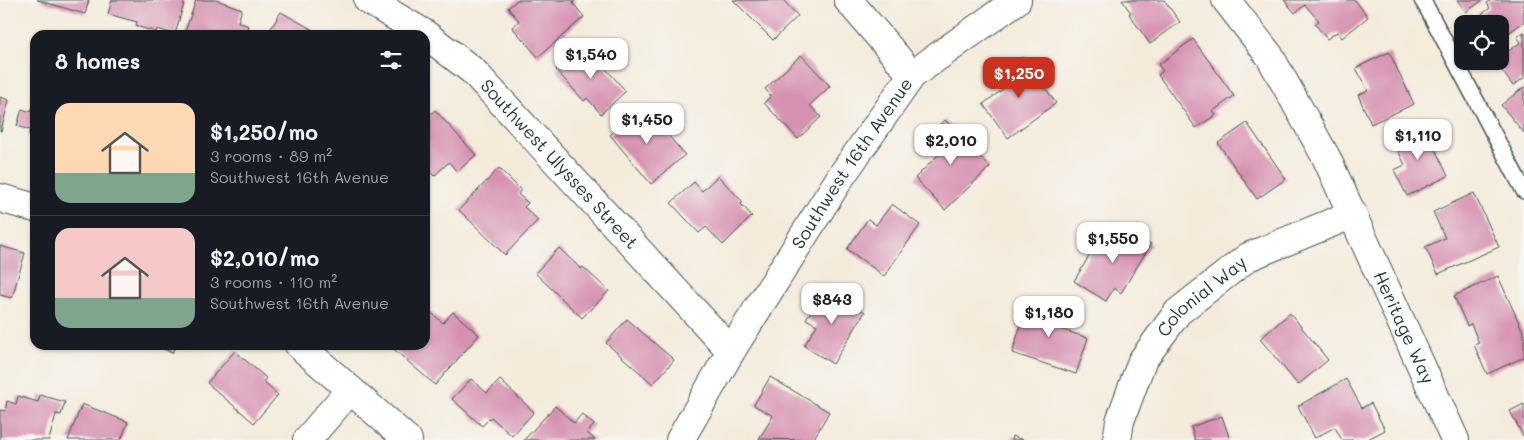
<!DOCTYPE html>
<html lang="en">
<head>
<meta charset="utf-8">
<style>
  body { margin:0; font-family:Mali,sans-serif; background:#20242c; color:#f1f3f6; height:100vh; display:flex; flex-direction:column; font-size:19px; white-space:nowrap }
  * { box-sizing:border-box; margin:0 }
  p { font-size:16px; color:#9ea1a6 }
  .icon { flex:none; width:28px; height:28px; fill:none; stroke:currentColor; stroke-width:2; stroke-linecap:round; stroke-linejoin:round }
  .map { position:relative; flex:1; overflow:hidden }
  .side { position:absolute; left:30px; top:30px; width:400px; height:320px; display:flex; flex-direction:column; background:#171b24; border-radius:15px; box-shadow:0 1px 4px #0004 }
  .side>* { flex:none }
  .controls { position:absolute; left:1454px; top:15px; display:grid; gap:10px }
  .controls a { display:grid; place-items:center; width:55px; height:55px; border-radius:10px; background:#171b24; box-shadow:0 1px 4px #0004; font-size:25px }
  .price { position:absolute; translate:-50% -42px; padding:0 11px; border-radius:10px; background:#fff; color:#222; font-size:16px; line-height:32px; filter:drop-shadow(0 1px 2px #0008) }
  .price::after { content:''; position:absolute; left:50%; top:30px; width:15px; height:11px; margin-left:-8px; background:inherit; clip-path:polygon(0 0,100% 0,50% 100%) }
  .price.current { background:#c8321e; color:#fff }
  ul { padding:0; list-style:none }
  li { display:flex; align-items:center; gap:15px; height:125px; padding:0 25px }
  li+li { border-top:1px solid #363941 }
  li span { display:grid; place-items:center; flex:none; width:140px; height:100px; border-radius:15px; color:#555 }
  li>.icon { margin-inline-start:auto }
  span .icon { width:60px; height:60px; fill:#fffc; stroke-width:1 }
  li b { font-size:21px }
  h2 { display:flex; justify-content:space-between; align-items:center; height:60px; padding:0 25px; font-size:21px }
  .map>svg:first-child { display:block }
  .building { fill:#d691b0 }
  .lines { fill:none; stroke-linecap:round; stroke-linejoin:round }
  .lane-casing { stroke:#3f574d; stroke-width:18 }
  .street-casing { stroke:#3f574d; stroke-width:30 }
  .lane { stroke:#fff; stroke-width:15 }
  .street { stroke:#fff; stroke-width:28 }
  .labels { text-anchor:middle; stroke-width:4; stroke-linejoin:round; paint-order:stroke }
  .street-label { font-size:18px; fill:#1f3d34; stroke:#f6f6f2 }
</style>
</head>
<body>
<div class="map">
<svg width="1524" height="440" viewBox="0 0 1524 440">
  <rect width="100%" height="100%" fill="#f6f6f2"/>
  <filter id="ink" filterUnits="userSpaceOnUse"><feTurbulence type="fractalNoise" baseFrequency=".02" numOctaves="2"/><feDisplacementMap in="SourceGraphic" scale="10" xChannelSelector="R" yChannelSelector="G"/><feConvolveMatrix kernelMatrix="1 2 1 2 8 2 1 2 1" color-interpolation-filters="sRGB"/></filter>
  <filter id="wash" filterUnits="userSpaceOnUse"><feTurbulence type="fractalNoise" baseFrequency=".0096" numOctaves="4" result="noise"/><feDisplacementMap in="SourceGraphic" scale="20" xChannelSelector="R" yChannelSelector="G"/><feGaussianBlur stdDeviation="1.12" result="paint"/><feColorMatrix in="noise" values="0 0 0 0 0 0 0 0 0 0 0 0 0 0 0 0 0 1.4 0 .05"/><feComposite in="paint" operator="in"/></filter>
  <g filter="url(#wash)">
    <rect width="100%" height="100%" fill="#f4ebdb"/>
    <g id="blocks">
      <g class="building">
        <polygon points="37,0 89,0 85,14"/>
        <polygon points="112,0 185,0 175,34 157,29 156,32 136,26 137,22 108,14"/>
        <polygon points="196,0 216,0 242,9 238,22 249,26 246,35 184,35"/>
        <polygon points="517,0 576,0 573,3 584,17 538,57 512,27 519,21 508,8"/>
        <polygon points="733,0 783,0 798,16 773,40"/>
        <polygon points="1122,0 1164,0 1180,22 1150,44 1129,14 1131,13"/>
        <polygon points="1284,0 1355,0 1368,17 1342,38 1337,32 1327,39 1315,24 1319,21 1305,5 1295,13"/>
        <polygon points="1457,0 1483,0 1466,12"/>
        <polygon points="1491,0 1524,0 1524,22 1500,39 1500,24 1469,24 1490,8 1487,3"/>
        <polygon points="281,12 313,30 310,35 267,35"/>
        <polygon points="1524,32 1524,78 1513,86 1495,61 1500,61 1500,57 1521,42 1517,37"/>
        <polygon points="1193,39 1234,96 1213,111 1216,115 1196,128 1158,75 1163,71 1158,65"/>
        <polygon points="584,45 626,91 601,114 587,98 584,101 556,70"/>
        <polygon points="1389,52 1414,104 1371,124 1358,95 1368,91 1356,68"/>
        <polygon points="801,55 830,86 810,105 821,117 798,139 764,103 771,96 765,89"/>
        <polygon points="1023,57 1056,103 1008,138 983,104 1009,85 1000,73"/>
        <polygon points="1524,87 1524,133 1501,105"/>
        <polygon points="0,97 9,100 1,131 0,131"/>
        <polygon points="35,101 35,137 29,135 30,130 17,126 22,109 31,112"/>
        <polygon points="643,106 685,155 651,184 610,135"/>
        <polygon points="435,110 476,155 457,172 449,162 434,176 425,167 425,119"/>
        <polygon points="945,120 990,167 945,210 915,178 939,154 925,140"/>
        <polygon points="1247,123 1286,179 1257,199 1218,143"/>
        <polygon points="1423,124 1448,176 1407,196 1394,170 1405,165 1392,138"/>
        <polygon points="499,168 521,190 518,194 528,203 524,207 538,220 505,255 459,210"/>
        <polygon points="718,176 743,202 741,204 752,216 723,245 706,227 699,233 671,203 694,182 702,191"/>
        <polygon points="1474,193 1499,247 1438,274 1425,247 1445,238 1433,212"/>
        <polygon points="892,204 920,225 884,276 847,249 868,219 876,225"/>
        <polygon points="1122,226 1151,244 1121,293 1114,288 1106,301 1074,281 1099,240 1109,247"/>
        <polygon points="0,246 25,253 12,298 0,295"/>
        <polygon points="559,248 581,269 583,267 609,291 582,318 535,273"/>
        <polygon points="1498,276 1524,334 1524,357 1487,374 1474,345 1479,343 1471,324 1467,326 1454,296"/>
        <polygon points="825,288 865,312 833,364 804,346 817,325 806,319"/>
        <polygon points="1029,298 1067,310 1060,329 1088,338 1076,374 1012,353"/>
        <polygon points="425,307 443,323 453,312 479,335 435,385 389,345 425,345"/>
        <polygon points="1290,313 1328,360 1298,385 1260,339"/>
        <polygon points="627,319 674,360 653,384 606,343"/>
        <polygon points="156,345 176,345 172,353"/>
        <polygon points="235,351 266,378 263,382 278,395 254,423 207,383"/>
        <polygon points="770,377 829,412 813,440 759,439 773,416 754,405"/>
        <polygon points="471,379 487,393 500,380 534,412 512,436 491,417 482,426 452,399"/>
        <polygon points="1346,379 1362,408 1371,403 1385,430 1366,440 1342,440 1335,427 1315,438 1298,406"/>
        <polygon points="40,395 65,402 61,415 56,414 49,440 0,440 0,410 5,411 7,401 16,404 18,396 38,402"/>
        <polygon points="82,404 128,422 121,440 68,440"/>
        <polygon points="1524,404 1524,436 1523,436 1510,411"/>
        <polygon points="555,406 574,423 582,414 594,425 587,433 595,440 524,440"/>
        <polygon points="1222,416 1230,440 1195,440 1191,427"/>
        <polygon points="1012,436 1023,440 1011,440"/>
      </g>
    </g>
  </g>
  <g filter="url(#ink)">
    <use href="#blocks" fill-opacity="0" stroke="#3f574d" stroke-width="1"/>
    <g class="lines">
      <defs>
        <polyline id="lane" points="1422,0 1427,8 1524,191"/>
        <g id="street">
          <path id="s1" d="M368,0l57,34 48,37 258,280"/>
          <polyline points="848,0 912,75"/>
          <path id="s2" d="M1226,0l43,55 57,102 129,283"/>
          <polyline points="0,198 35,208"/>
          <polyline points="299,345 408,440"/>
          <polyline points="307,440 350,390"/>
          <path id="s3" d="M680,440l51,-89 109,-173 72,-103 105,-75"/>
          <path id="s4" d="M1117,440l3,-19 22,-60 36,-49 70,-55 105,-43"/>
        </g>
      </defs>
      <use href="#lane" class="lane-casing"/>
      <use href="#street" class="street-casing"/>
      <use href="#lane" class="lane"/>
      <use href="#street" class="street"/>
    </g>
  </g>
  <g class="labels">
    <g class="street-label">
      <text dy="6" stroke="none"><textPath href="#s3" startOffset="326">Southwest 16th Avenue</textPath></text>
      <text dy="6" stroke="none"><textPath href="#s1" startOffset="254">Southwest Ulysses Street</textPath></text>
      <text dy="6" stroke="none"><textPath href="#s4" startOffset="172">Colonial Way</textPath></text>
      <text dy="6" stroke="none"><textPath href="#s2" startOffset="374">Heritage Way</textPath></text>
    </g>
  </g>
</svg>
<div class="controls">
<a><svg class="icon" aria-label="locate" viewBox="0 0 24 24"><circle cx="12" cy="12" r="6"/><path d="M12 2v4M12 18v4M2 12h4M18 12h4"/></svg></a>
</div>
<b class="price" style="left:591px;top:80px">$1,540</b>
<b class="price current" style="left:1019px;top:99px">$1,250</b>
<b class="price" style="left:647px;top:145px">$1,450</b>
<b class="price" style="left:1418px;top:161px">$1,110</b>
<b class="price" style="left:951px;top:166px">$2,010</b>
<b class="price" style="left:1113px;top:264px">$1,550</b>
<b class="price" style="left:832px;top:325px">$843</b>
<b class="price" style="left:1049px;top:338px">$1,180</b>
<section class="side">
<h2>8 homes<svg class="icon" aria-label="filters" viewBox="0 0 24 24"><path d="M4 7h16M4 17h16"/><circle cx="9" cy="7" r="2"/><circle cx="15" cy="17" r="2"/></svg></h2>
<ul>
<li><span style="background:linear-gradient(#ffd9b3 70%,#7fa58c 0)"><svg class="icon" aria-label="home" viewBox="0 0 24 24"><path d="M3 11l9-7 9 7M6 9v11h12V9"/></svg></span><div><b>$1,250/mo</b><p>3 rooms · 89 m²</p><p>Southwest 16th Avenue</p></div></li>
<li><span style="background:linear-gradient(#f6c9c9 70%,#7fa58c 0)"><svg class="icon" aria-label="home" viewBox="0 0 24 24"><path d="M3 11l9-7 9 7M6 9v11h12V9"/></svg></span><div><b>$2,010/mo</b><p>3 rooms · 110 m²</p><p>Southwest 16th Avenue</p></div></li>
</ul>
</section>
</div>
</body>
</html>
